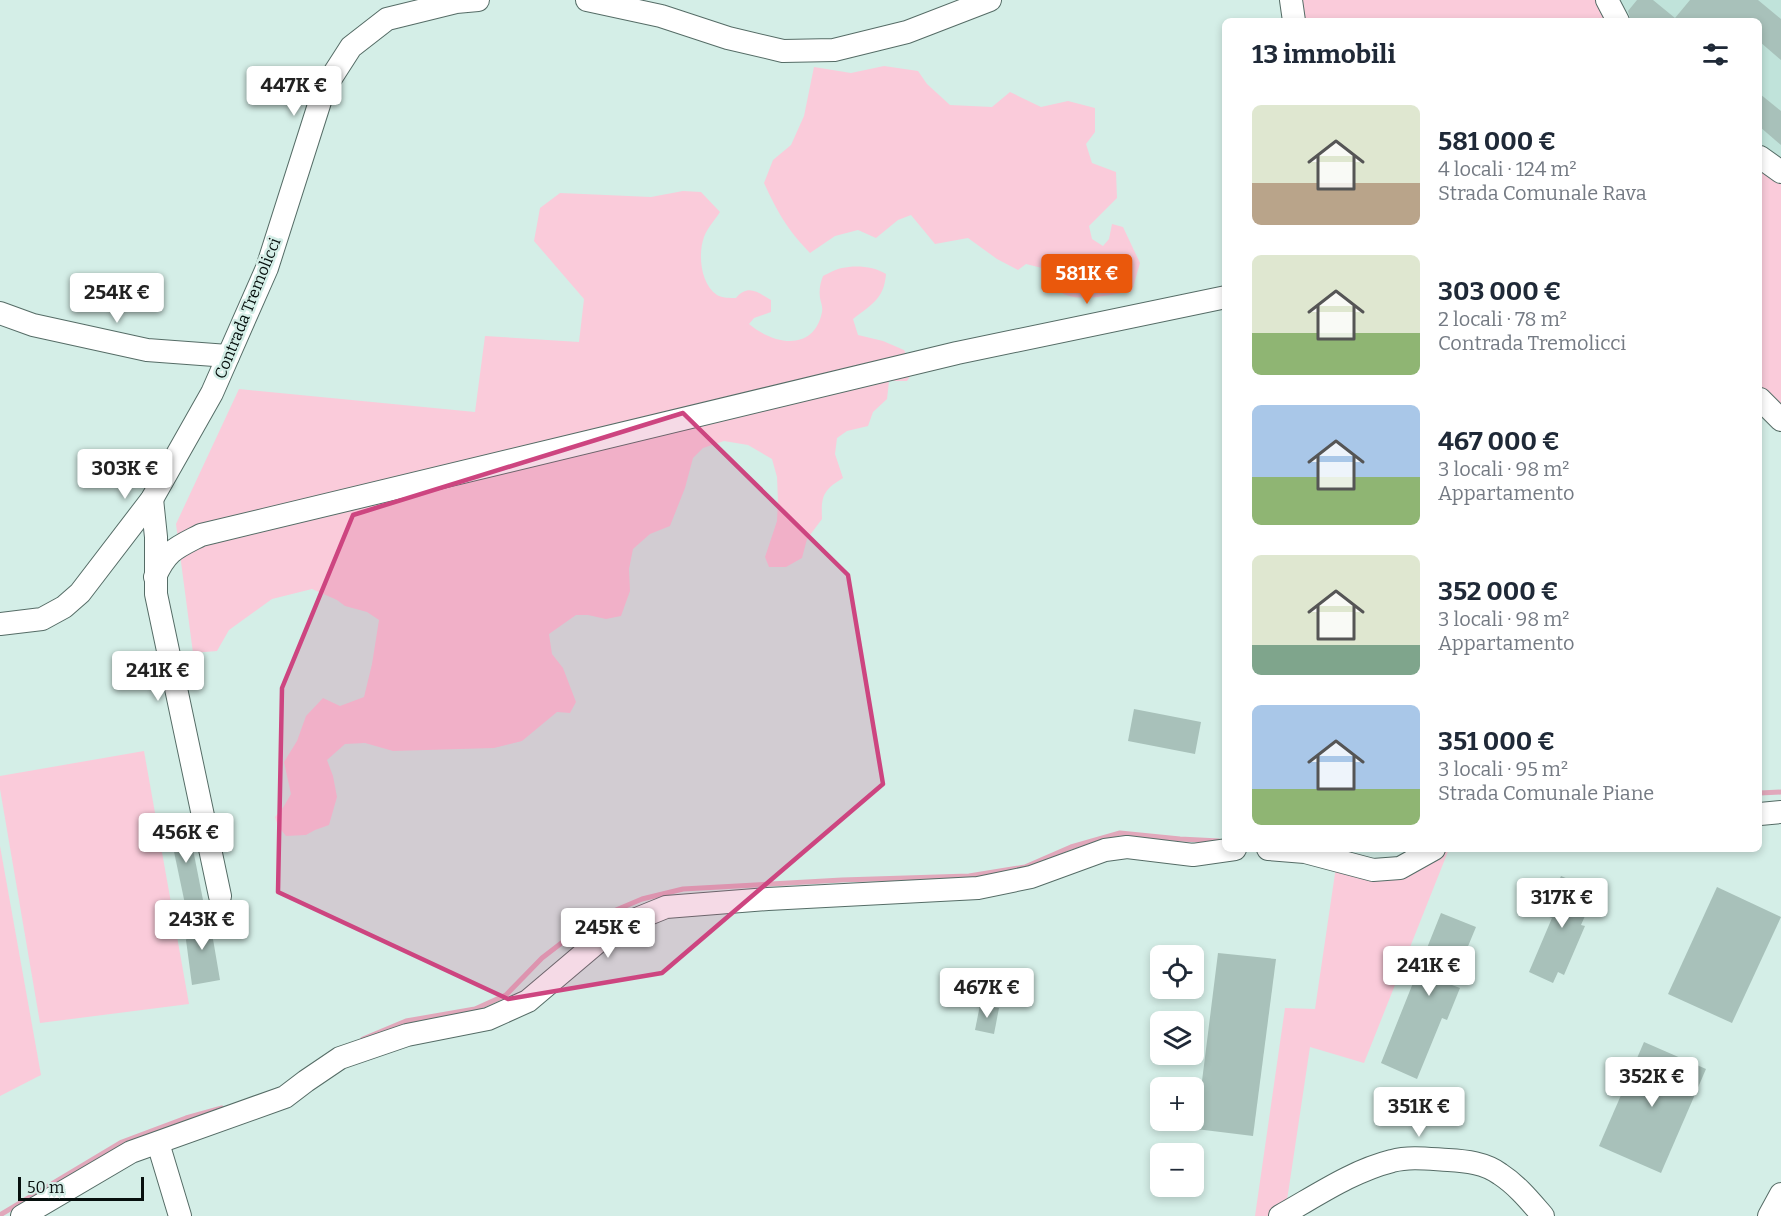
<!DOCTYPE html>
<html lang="it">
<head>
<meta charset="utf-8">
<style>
  body { margin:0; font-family:Bitter,serif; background:#f6f6f7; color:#1f2937; height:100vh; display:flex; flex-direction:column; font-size:22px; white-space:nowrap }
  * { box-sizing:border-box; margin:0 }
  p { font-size:20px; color:#747a83 }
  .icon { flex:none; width:33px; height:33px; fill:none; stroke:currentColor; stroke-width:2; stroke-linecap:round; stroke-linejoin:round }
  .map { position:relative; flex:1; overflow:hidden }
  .drawer { position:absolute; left:1222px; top:18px; width:540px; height:834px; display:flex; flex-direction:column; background:#fff; border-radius:9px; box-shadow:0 3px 9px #0003 }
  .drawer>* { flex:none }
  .tools { position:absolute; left:1150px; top:945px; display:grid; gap:12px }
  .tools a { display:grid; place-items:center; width:54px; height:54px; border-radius:9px; background:#fff; box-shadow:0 3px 9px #0003; font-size:30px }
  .scale { position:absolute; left:18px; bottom:15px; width:126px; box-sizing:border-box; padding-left:6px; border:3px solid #060f0d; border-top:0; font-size:16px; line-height:21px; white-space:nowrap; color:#060f0d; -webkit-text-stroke:4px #d4eee7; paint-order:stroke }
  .price { position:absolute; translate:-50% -51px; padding:0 14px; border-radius:6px; background:#fff; color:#222; font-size:20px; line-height:39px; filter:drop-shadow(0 2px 3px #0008) }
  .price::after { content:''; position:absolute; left:50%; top:36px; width:18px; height:14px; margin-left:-9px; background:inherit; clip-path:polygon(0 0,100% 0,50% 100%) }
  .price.active { background:#ea580c; color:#fff }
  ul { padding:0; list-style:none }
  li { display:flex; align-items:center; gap:18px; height:150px; padding:0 30px }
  li span { display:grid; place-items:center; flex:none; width:168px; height:120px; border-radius:9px; color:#555 }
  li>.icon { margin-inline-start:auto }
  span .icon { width:72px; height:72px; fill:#fffc; stroke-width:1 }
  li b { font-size:26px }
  h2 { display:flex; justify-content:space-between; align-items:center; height:72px; padding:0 30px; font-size:26px }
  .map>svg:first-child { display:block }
  .built { fill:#c0e3da }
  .green { fill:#facbda }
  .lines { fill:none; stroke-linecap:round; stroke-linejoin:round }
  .stream { stroke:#e1a8bb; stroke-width:5 }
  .building { fill:#a8c1ba }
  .minor-casing { stroke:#556c66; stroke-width:24 }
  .minor { stroke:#fff; stroke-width:22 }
  .marked { fill:#cd4580; fill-opacity:0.2; stroke:#cd4580; stroke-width:4.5; stroke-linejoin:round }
  .labels { text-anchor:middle; stroke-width:5; stroke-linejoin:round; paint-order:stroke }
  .street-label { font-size:16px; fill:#060f0d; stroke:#d4eee7 }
</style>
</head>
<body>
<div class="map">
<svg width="1781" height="1216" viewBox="0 0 1781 1216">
  <rect width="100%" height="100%" fill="#d4eee7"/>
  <polygon class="built" points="1607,0 1781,0 1781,172 1760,157 1760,21 1618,21"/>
  <g class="green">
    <polygon points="1291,0 1607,0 1618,21 1294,21"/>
    <path d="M884,66l34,5 9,13 23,21 42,2 18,-15 31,15 27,-6 27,7v24l-9,12 6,19 24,9 1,26 -28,28 3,13 11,7 6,-7 3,-15 11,3 17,36 -8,28c-19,3 -62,15 -76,-3 -3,-4 -4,-13 -6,-18l-24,-6 -8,6 -21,-11 -29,-21 -33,6 -24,-29 -13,5 -22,18 -18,-8 -23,6 -25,17c-23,-24 -32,-40 -46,-70l9,-23 18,-15 13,-29 10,-49 37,6z"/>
    <polygon points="1760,157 1781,172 1781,420 1760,399"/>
    <path d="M683,191l18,1 19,20c-5,8 -13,16 -16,25 -6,16 -4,47 13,58 5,3 13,3 19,3 12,-14 21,-6 35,2v12l-17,6 -5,6c25,21 65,28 73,-12 1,-5 -1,-9 -2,-14 -1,-8 0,-14 3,-22 6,-3 13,-7 19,-8 13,-3 32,-2 44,6 -2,25 -14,30 -33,45l5,16 25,6 21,9 10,20 -7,11h-18l-2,18 -14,13 -5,14 -21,5 -10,7 -2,16 8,24c-20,12 -22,18 -21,41l-15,20 -5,19 -16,9h-17l-4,-10 12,-36 1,-20 -1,-24 -5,-18 -24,-14 -24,-4 -21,7 -10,10 -8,30 -15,38 -20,8 -17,15 -4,20 1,22 -9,25 -15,3 -18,-4h-12l-27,19 3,20 11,14 13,34 -6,11 -13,-1 -35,29 -28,7 -101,3 -28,-8 -20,1 -18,16 6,16 4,21 -8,28 -14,5 -9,5 -20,1 -8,-10 -3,-9 9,-11 7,-12 -7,-32 13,-21 9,-25 17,-18 17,8 24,-9 8,-33 7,-44 -12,-8 -22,-6 -8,-6 -25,-11 -40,10 -43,31 -12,21 -24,2 -17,-129 63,-135 236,23 10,-76 94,6 5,-43 -50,-58 6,-33 20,-15 91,4z"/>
    <polygon points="144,751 189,1004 40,1023 0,789 0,776"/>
    <polygon points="0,846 41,1075 0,1096"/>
    <polygon points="1434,849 1449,849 1364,1063 1310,1047 1286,1207 1270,1216 1255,1216 1285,1008 1315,1009 1337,860 1373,870"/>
  </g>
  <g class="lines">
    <g class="stream">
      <polyline points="1760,793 1781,792"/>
      <polyline points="363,1039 406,1021 475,1009 506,995 542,958 590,921 642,899 683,889 842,880 969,876 1025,867 1071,847 1120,833 1180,839 1219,841"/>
      <polyline points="0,1215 122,1142 186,1118 222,1108"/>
    </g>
  </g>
  <g class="building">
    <polygon points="1637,0 1653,0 1675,18 1690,0 1758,0 1781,19 1781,60 1760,42 1760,21 1631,21 1628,11"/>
    <polygon points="1760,94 1781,111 1781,145 1760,127"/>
    <polygon points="1134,709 1201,722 1195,754 1128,741"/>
    <polygon points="188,824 203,900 185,904 169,828"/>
    <polygon points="1561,876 1596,891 1581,925 1585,926 1564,975 1558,972 1553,983 1529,972 1552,918 1544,915"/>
    <polygon points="1717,887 1781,917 1732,1023 1668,994"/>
    <polygon points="208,910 220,980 192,985 186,940 195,920 194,912"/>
    <polygon points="1441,913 1476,927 1452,985 1460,988 1447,1020 1442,1018 1417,1079 1381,1063"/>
    <polygon points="1218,953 1276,959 1253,1136 1196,1129"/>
    <polygon points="980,1005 999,1008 994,1034 975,1030"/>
    <polygon points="1644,1042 1706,1069 1661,1173 1599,1146"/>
  </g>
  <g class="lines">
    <defs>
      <g id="minor">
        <polyline points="587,0 661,16 728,38 783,51 834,50 907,32 990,0"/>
        <polyline points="1291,0 1294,21"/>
        <polyline points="1607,0 1618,21"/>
        <polyline points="1760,157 1781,172"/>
        <polyline points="0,313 33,325 147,350 228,356"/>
        <polyline points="1760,399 1781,420"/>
        <polyline points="152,499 156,537 156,594 220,896"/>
        <path d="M155,577c12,-27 21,-29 46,-42l756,-182 269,-56"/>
        <polyline points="0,624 42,619 64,607 80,593 152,499 212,393 267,268 324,89 351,47 387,19 456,2 478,0"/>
        <polyline points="1760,814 1781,812"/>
        <polyline points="1268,849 1305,852 1373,870 1400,868 1434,849"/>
        <polyline points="158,1143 180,1216"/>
        <polyline points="22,1216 131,1152 285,1097 306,1081 340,1058 407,1035 488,1019 528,1001 600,940 629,922 666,907 768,899 978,888 1031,877 1105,850 1127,847 1193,855 1235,849"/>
        <path d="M1280,1216c36,-20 72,-45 112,-55 18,-5 38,-2 56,-1 18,1 37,3 52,14 17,11 30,27 43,42"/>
        <polyline points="1769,1216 1781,1194"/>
      </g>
    </defs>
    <use href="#minor" class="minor-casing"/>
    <use href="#minor" class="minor"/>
  </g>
  <path class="marked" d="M683,413l165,162 35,209 -221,189 -154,26 -230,-107 4,-204 71,-173z"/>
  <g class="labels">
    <g class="street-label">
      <text transform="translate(247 308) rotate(-68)" y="6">Contrada Tremolicci</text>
    </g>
  </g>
</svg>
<div class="tools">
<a><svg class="icon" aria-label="locate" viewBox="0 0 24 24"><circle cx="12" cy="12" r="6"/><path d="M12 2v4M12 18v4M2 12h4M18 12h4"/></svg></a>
<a><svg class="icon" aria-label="layers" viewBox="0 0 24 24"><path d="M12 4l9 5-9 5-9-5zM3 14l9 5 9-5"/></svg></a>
<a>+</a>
<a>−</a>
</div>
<div class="scale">50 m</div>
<b class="price" style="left:294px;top:117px">447K €</b>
<b class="price active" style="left:1087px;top:305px">581K €</b>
<b class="price" style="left:117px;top:324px">254K €</b>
<b class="price" style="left:125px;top:500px">303K €</b>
<b class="price" style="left:158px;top:702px">241K €</b>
<b class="price" style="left:186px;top:864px">456K €</b>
<b class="price" style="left:1562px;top:929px">317K €</b>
<b class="price" style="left:202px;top:951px">243K €</b>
<b class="price" style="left:608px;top:959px">245K €</b>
<b class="price" style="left:1429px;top:997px">241K €</b>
<b class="price" style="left:987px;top:1019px">467K €</b>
<b class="price" style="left:1652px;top:1108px">352K €</b>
<b class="price" style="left:1419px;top:1138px">351K €</b>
<section class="drawer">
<h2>13 immobili<svg class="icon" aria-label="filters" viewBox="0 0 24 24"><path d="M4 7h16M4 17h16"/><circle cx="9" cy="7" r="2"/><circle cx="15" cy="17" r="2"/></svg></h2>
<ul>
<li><span style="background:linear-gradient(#dfe7d0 65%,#b9a48a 0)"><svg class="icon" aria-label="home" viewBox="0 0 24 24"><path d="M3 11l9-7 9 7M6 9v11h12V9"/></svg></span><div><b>581 000 €</b><p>4 locali · 124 m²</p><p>Strada Comunale Rava</p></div></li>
<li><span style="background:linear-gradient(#dfe7d0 65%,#8fb573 0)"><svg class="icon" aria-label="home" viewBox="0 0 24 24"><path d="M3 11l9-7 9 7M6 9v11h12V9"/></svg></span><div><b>303 000 €</b><p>2 locali · 78 m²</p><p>Contrada Tremolicci</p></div></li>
<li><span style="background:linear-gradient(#a9c7e8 60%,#8fb573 0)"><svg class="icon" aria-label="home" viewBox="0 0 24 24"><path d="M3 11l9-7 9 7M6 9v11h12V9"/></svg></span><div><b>467 000 €</b><p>3 locali · 98 m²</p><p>Appartamento</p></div></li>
<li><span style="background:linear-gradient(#dfe7d0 75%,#7fa58c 0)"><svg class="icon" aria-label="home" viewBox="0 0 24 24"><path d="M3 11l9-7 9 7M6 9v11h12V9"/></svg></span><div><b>352 000 €</b><p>3 locali · 98 m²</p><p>Appartamento</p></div></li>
<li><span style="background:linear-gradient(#a9c7e8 70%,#8fb573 0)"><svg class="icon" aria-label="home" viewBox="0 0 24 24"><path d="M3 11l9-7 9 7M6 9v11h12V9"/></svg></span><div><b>351 000 €</b><p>3 locali · 95 m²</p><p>Strada Comunale Piane</p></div></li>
</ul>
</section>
</div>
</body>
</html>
